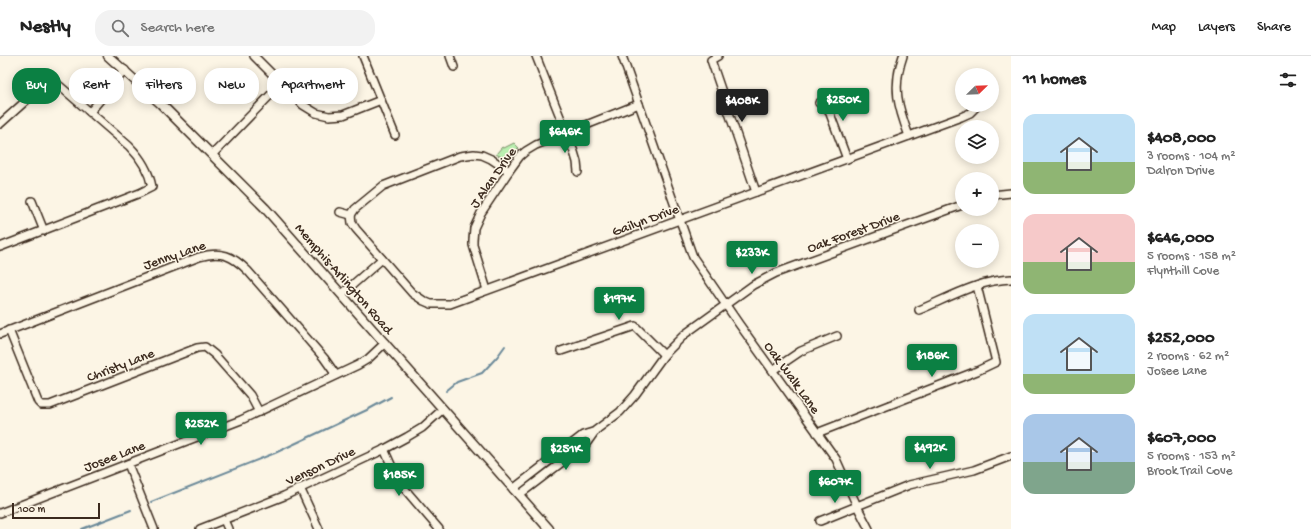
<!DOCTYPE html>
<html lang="en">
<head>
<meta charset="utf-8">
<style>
  body { margin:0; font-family:"Gochi Hand",sans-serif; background:#f2f2f2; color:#222; height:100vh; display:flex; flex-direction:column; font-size:15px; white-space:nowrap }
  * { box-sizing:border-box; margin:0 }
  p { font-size:13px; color:#767676 }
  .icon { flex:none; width:22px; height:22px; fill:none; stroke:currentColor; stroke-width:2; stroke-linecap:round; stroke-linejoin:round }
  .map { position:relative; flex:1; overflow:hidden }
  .panel { display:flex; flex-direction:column; background:#fff; width:300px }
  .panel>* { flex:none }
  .hud { position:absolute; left:12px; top:12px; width:380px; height:36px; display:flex; gap:8px }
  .needle { width:26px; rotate:67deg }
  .controls { position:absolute; left:955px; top:12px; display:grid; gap:8px }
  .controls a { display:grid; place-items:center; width:44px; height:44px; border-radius:50%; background:#fff; box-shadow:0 2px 10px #0003; font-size:20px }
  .scale { position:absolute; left:12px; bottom:10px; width:88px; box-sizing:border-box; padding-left:4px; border:2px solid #3b2a1e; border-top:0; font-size:11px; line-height:14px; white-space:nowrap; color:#3b2a1e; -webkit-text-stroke:3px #fcf5e5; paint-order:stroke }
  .price { position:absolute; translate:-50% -34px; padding:0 9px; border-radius:4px; background:#0b8043; color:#fff; font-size:13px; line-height:26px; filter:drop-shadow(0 1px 2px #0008) }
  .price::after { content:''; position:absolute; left:50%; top:24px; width:12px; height:9px; margin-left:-6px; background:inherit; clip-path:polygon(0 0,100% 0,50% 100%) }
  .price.active { background:#222; color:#fff }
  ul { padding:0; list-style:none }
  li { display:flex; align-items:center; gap:12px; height:100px; padding:0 12px }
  li span { display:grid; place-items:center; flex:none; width:112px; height:80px; border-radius:12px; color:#555 }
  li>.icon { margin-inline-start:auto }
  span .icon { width:48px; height:48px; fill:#fffc; stroke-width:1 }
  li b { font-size:17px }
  h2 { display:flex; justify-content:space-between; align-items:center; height:48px; padding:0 12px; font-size:17px }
  .tag { padding:0 14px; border-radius:16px; background:#fff; box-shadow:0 2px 10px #0003; font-size:14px; line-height:36px }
  .tag.active { background:#0b8043; color:#fff }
  header { display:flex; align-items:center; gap:24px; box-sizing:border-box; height:56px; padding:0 20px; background:#fff; border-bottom:1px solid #e0e0e0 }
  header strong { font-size:19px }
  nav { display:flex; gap:22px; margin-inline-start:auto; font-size:14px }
  .search { width:280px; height:36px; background:#f2f2f2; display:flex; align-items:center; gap:10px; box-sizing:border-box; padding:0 14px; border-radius:16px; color:#767676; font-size:15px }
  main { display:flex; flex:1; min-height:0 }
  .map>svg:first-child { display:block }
  .green { fill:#baefb0; stroke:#7a8c67 }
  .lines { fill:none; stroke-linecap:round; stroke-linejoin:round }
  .stream { stroke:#6b8999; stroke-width:2 }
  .minor-casing { stroke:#3b2a1e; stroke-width:10 }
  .tertiary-casing { stroke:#3b2a1e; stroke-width:11 }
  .minor { stroke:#fcf5e5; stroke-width:7 }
  .tertiary { stroke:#fcf5e5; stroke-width:8 }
  .labels { text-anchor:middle; stroke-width:3; stroke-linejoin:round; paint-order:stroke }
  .street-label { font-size:14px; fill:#3b2a1e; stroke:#fcf5e5 }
</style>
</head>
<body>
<header>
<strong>Nestly</strong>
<div class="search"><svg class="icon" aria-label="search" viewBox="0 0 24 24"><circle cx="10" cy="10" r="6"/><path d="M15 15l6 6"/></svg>Search here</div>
<nav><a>Map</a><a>Layers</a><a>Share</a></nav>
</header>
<main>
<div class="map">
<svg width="1011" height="473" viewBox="0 0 1011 473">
  <rect width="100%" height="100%" fill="#fcf5e5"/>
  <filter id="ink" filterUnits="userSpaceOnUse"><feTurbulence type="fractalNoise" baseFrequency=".025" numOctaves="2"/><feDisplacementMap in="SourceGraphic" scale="8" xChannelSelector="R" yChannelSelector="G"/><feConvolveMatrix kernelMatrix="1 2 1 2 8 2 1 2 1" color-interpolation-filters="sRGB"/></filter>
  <g filter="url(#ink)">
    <polygon class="green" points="514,87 519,92 509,102 505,103 496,98 502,91 504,92"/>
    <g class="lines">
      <g class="stream">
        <polyline points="446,335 457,326 482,317 497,301 505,290"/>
        <polyline points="151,446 275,397 369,353 391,341"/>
        <polyline points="82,473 131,454"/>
      </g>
      <defs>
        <g id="minor">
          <polyline points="254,0 303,49 316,57 329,60 343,59 381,44"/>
          <polyline points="363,0 395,79"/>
          <polyline points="450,0 454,11"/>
          <polyline points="536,0 574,96 577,106 578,116"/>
          <polyline points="622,0 693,201 739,268 836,403 857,450 869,473"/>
          <polyline points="718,0 711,4 756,136"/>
          <path d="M903,0c-11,31 -5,51 6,80"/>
          <polyline points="819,47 826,51 829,55 847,103"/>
          <polyline points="90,56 125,14"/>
          <path d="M0,68l48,-43h6l75,65c11,11 20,25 23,41l-12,6 -140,54"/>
          <polyline points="212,99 282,27"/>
          <polyline points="992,139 1011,137"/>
          <polyline points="32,145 44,175"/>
          <polyline points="340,156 351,159"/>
          <polyline points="351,159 352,167 356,173 412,237 424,245 431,248 450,248 961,61 970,57 978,49"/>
          <polyline points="351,159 355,153 383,130 460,100 474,98 482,99 491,103 509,115"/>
          <polyline points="487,234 473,189 473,184 474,172 481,157 509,115 520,100 526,95 536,89 639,48"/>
          <polyline points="342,238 382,203"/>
          <path d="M919,254c29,-12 60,-30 92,-31"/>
          <polyline points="9,274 38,346 41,349 50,349 197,292 205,291 215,299 250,339 259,356"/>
          <path d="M0,278l199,-77c22,-7 34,-1 49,14l76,87 12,17"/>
          <polyline points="561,295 635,270 664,299"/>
          <polyline points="773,314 801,295 837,280"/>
          <polyline points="817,377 977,315 996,306 977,230"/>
          <polyline points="384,393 397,422 403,431 439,473"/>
          <polyline points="128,408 154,473"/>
          <polyline points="300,432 319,473"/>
          <polyline points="513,433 583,379 596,375"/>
          <polyline points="519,439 586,388 596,374 620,356 635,339 664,299 685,278 753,229 776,217 962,149"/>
          <polyline points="0,457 241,364 358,309 368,303 385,287"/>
          <polyline points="224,464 228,473"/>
          <polyline points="820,465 909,429 974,414 1011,400"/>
          <polyline points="200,473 284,440 383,394 407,381 422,372 443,353"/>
        </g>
        <polyline id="tertiary" points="108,0 161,48 265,152 549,473"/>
      </defs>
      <use href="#minor" class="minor-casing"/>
      <use href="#tertiary" class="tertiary-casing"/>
      <use href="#minor" class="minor"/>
      <use href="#tertiary" class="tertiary"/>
    </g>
  </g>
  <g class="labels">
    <g class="street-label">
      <text transform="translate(492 121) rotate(-55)" y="5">J Alan Drive</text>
      <text transform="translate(645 163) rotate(-20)" y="5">Gailyn Drive</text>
      <text transform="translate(853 175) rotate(-20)" y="5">Oak Forest Drive</text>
      <text transform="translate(174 198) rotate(-19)" y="5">Jenny Lane</text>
      <text transform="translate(345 222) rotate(49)" y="5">Memphis-Arlington Road</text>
      <text transform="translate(120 308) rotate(-21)" y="5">Christy Lane</text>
      <text transform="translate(793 321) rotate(54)" y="5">Oak Walk Lane</text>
      <text transform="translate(114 399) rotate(-21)" y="5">Josee Lane</text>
      <text transform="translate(320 409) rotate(-25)" y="5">Venson Drive</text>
    </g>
  </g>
</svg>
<div class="controls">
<a><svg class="needle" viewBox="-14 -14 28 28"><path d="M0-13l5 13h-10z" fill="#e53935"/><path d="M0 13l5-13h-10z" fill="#767676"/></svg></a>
<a><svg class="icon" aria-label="layers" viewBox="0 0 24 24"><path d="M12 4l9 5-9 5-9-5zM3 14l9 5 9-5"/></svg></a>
<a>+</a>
<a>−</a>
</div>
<div class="scale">100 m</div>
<b class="price" style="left:843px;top:66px">$250K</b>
<b class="price active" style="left:742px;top:67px">$408K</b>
<b class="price" style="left:565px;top:98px">$646K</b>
<b class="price" style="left:752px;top:219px">$233K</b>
<b class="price" style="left:619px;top:265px">$197K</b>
<b class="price" style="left:932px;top:322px">$186K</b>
<b class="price" style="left:201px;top:390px">$252K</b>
<b class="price" style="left:930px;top:414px">$492K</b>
<b class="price" style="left:566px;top:415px">$251K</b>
<b class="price" style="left:399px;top:441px">$185K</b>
<b class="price" style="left:835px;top:448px">$607K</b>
<div class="hud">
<a class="tag active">Buy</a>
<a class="tag">Rent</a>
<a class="tag">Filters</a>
<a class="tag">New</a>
<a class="tag">Apartment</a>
</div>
</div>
<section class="panel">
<h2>11 homes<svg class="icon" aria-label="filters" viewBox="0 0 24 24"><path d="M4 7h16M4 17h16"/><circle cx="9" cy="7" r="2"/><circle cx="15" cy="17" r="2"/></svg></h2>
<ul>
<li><span style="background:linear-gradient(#bfe0f5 60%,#8fb573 0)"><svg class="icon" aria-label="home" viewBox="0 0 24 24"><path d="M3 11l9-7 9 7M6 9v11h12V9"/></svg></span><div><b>$408,000</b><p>3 rooms · 104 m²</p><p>Dalron Drive</p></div></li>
<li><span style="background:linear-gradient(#f6c9c9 60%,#8fb573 0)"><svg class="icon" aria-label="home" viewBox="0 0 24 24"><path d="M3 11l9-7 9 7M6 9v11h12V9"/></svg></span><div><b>$646,000</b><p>5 rooms · 158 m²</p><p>Flynthill Cove</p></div></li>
<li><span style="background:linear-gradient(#bfe0f5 75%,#8fb573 0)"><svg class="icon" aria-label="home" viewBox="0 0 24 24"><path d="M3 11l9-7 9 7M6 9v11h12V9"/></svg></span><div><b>$252,000</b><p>2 rooms · 62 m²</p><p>Josee Lane</p></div></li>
<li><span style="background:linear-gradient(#a9c7e8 60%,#7fa58c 0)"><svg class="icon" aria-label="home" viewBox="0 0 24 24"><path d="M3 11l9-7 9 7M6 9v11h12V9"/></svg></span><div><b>$607,000</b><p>5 rooms · 153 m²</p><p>Brook Trail Cove</p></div></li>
</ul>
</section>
</main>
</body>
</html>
